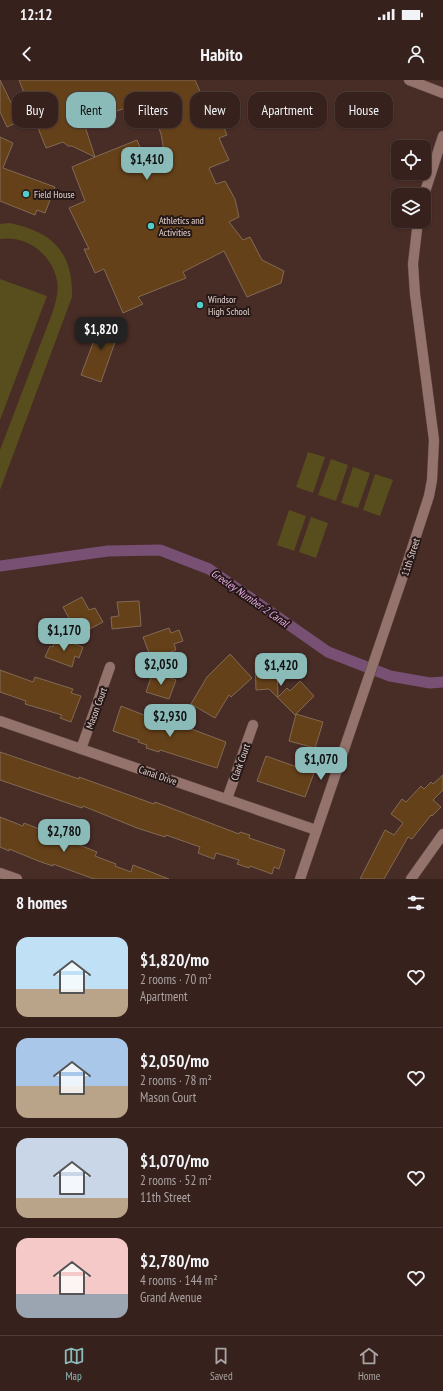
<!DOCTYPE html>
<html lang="en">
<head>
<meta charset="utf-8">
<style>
  body { margin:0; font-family:"PT Sans Narrow",sans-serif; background:#412e29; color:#f1f3f6; height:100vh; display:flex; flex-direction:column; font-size:15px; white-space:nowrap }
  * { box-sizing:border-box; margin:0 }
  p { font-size:13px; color:#aaa3a3 }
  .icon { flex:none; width:22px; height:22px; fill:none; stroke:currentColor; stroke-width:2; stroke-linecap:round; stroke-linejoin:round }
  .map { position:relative; height:799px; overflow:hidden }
  .sheet { display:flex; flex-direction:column; background:#36211c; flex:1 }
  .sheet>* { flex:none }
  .top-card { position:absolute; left:12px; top:12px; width:419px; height:36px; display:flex; gap:8px }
  .buttons { position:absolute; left:391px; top:60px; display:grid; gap:8px }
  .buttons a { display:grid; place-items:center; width:40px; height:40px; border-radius:8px; background:#36211c; box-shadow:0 1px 3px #0004,0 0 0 1px #503e3b; font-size:20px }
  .price { position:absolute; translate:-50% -34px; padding:0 9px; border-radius:8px; background:#8bbbb9; color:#111; font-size:13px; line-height:26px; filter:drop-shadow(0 1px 2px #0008) }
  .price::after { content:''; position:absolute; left:50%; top:24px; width:12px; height:9px; margin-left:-6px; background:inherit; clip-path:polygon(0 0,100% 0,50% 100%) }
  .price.active { background:#222; color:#fff }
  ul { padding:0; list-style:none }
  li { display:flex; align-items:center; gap:12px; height:100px; padding:0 16px }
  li+li { border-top:1px solid #503e3b }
  li span { display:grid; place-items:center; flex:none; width:112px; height:80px; border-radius:12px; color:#555 }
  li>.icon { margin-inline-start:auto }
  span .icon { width:48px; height:48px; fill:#fffc; stroke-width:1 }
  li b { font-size:17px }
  h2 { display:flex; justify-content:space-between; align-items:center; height:48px; padding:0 16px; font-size:17px }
  .tag { padding:0 14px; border-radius:12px; background:#36211c; box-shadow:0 1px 3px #0004,0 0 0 1px #503e3b; font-size:14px; line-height:36px }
  .tag.active { background:#8bbbb9; color:#111 }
  .status { display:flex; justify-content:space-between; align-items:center; height:28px; padding:0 20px; background:#36211c; direction:ltr }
  .status svg { height:11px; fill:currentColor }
  header { display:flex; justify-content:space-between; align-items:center; height:52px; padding:0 16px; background:#36211c; font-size:18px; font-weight:600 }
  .tab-bar { display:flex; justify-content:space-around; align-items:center; height:56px; border-top:1px solid #503e3b; background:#36211c; font-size:11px; color:#aaa3a3 }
  .tab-bar a { display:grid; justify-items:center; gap:2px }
  .tab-bar .active { color:#8bbbb9 }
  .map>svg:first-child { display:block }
  .green { fill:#574d1d }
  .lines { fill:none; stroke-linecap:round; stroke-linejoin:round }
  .canal { stroke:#775074; stroke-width:11 }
  .building { fill:#65411a; stroke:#816a55; fill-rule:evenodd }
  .street-casing { stroke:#604944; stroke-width:11 }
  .secondary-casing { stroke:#604944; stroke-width:11 }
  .street { stroke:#93736c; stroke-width:10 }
  .secondary { stroke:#93736c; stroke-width:10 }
  .poi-dot { fill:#53cdca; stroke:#251816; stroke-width:1.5 }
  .labels { text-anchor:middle; stroke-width:4; stroke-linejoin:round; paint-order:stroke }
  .poi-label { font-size:10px; fill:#e4d2ce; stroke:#251816; text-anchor:start }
  .street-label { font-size:10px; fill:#e4d2ce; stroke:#251816 }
  .water-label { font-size:11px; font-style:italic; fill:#e8abe4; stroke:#251816 }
</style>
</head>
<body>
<div class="status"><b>12:12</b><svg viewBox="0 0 49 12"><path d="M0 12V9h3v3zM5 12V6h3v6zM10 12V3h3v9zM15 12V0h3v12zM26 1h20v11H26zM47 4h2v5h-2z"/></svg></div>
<header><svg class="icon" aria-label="back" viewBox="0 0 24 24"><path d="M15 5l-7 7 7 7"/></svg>Habito<svg class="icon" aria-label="person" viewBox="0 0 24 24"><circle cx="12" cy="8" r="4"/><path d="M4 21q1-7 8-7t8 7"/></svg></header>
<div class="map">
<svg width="443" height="799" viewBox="0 0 443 799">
  <rect width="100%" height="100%" fill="#482c26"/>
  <g class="green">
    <path d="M9,143c44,9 64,29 63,74l-72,193v-40l53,-139c3,-10 6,-20 4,-30 -5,-27 -30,-46 -57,-42v-15z"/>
    <polygon points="0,199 47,216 0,340"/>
    <polygon points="308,372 325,377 313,413 296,407"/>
    <polygon points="331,379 348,385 336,421 318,415"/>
    <polygon points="353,387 370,393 358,428 341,423"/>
    <polygon points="375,394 393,400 380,436 363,430"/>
    <polygon points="289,430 306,436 294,471 277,465"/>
    <polygon points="311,437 328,443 316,478 299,472"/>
  </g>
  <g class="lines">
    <polyline class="canal" points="0,486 108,471 160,470 209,489 328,572 390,596 430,603 443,602"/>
  </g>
  <g class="building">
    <polygon points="0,0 20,41 7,47 0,32"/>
    <path d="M19,0h176l8,18 7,-3 17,40 -8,3 10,22 -20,8 7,16 9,-3 10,18 4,18 -10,5 14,18 7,-3 12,23 22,11 -3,12 -34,14 -23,-46 -41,21 3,6 -48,19 5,7 -20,9 -19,-44 -9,4 -11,-24h5l-20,-41 16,-7 -13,-34 23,-10 -23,-11h-4l-5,-4 -17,6zM144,21l12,19 5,14 2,11 -4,23 -13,-7 -9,-21 -42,17 -15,-46 16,-7 5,13z"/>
    <polygon points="0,57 13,63 3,88 55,107 45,133 37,130 35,135 0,121"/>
    <polygon points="102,239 121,245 101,302 81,295"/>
    <polygon points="82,517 89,530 95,528 103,542 78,555 63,527"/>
    <polygon points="139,521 141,546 112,549 111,537 119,536 117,522"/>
    <polygon points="169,548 171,553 179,550 183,561 174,564 176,570 164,575 166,580 153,584 143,557"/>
    <polygon points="56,557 83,567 79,578 75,576 72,587 45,577 50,566 53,567"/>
    <polygon points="230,574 252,598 231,617 229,615 215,638 191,624 207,597"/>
    <polygon points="272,581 272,589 277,589 278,617 287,608 290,611 300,601 314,616 295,635 269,609 256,610 255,582"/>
    <polygon points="0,590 33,602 35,597 73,609 71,613 81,616 71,642 60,638 62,635 25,624 26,621 0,612"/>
    <polygon points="153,592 176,600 169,619 146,612"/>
    <polygon points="121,626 177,648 178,644 226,662 217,688 160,670 159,672 146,668 147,665 138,662 139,660 113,651"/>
    <polygon points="296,634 323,642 315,668 289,661"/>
    <polygon points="0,672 79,699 79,697 154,724 155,722 239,754 240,752 250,755 249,758 285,770 279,789 274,787 272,794 250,786 249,788 237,784 239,780 216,773 214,779 198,773 200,767 166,755 165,757 137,748 83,726 82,728 0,700"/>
    <polygon points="266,676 314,693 305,717 257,701"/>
    <polygon points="443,695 443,710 433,720 441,727 432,736 431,735 412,759 408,757 384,799 360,799 385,750 394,755 403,743 391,734 402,719 406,722 421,706 424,709 431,702 433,704"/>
    <polygon points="0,737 23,746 24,743 97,772 95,776 116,784 115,786 131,792 133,785 169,799 94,799 53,784 53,786 41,782 9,769 9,771 0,767"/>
  </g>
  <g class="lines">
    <defs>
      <g id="street">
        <polyline points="409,0 443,13"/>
        <polyline points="0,641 316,750"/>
        <polyline points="81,669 110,587"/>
        <polyline points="227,719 253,645"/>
        <polyline points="0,793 17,799"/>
        <polyline points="411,799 443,754"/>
      </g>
      <g id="secondary">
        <polyline points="424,115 443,56"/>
        <polyline points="300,799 403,496 429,416 432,400 434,360 415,214 413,184 418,141"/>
      </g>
    </defs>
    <use href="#street" class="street-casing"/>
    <use href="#secondary" class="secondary-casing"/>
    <use href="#street" class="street"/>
    <use href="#secondary" class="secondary"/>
  </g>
  <g class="poi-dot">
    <circle cx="26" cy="114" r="4"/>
    <circle cx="151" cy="146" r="4"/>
    <circle cx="200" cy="225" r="4"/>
  </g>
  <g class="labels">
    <g class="poi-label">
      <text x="34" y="118">Field House</text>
      <text x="159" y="144">Athletics and<tspan x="159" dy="12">Activities</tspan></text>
      <text x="208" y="223">Windsor<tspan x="208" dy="12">High School</tspan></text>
    </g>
    <g class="street-label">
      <text transform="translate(410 477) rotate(-72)" y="4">11th Street</text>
      <text transform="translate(96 628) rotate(-70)" y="4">Mason Court</text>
      <text transform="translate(240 682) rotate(-70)" y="4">Clark Court</text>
      <text transform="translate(158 695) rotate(19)" y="4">Canal Drive</text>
    </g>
    <g class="water-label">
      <text transform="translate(250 518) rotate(35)" y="4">Greeley Number 2 Canal</text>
    </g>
  </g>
</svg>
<div class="buttons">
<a><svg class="icon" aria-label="locate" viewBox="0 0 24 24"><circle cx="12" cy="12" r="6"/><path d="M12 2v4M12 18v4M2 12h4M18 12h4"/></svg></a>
<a><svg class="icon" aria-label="layers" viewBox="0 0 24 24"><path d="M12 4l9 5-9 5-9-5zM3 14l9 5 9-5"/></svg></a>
</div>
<b class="price" style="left:147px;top:101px">$1,410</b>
<b class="price active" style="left:101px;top:271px">$1,820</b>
<b class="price" style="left:64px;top:572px">$1,170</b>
<b class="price" style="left:161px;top:606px">$2,050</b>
<b class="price" style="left:281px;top:607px">$1,420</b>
<b class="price" style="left:170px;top:658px">$2,930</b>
<b class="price" style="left:321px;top:701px">$1,070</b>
<b class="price" style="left:64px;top:773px">$2,780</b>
<div class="top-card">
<a class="tag">Buy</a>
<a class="tag active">Rent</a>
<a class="tag">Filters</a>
<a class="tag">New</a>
<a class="tag">Apartment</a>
<a class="tag">House</a>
</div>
</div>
<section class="sheet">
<h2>8 homes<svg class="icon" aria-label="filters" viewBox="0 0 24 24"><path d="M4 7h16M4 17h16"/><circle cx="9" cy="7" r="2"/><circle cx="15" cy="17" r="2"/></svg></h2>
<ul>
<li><span style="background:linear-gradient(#bfe0f5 65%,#b9a48a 0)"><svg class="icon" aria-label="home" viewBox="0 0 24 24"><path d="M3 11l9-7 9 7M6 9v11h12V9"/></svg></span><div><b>$1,820/mo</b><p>2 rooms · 70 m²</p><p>Apartment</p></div><svg class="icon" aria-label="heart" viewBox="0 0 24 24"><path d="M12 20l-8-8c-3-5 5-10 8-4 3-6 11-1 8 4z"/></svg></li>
<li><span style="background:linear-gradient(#a9c7e8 60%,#b9a48a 0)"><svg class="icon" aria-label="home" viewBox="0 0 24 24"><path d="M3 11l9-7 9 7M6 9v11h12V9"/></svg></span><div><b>$2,050/mo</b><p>2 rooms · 78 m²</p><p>Mason Court</p></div><svg class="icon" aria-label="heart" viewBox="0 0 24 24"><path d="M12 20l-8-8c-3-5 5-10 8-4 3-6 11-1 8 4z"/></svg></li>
<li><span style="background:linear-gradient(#c9d6e8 75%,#b9a48a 0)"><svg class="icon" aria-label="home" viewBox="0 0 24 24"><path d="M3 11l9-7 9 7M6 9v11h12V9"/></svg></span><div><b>$1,070/mo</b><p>2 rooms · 52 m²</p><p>11th Street</p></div><svg class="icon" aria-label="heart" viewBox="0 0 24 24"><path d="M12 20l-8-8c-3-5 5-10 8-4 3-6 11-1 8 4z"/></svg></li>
<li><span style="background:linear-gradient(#f6c9c9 70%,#9aa5b1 0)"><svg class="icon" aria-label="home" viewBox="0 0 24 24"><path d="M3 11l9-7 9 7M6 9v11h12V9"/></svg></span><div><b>$2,780/mo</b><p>4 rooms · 144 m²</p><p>Grand Avenue</p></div><svg class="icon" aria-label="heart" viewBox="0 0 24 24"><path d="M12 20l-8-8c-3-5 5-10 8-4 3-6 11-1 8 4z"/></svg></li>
</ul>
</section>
<nav class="tab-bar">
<a class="active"><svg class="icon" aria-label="map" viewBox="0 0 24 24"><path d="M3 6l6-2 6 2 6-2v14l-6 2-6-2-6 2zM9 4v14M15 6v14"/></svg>Map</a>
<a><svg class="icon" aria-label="saved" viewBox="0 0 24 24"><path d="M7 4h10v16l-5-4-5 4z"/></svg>Saved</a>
<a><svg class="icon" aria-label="home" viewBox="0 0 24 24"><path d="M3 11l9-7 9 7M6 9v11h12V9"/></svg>Home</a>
</nav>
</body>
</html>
